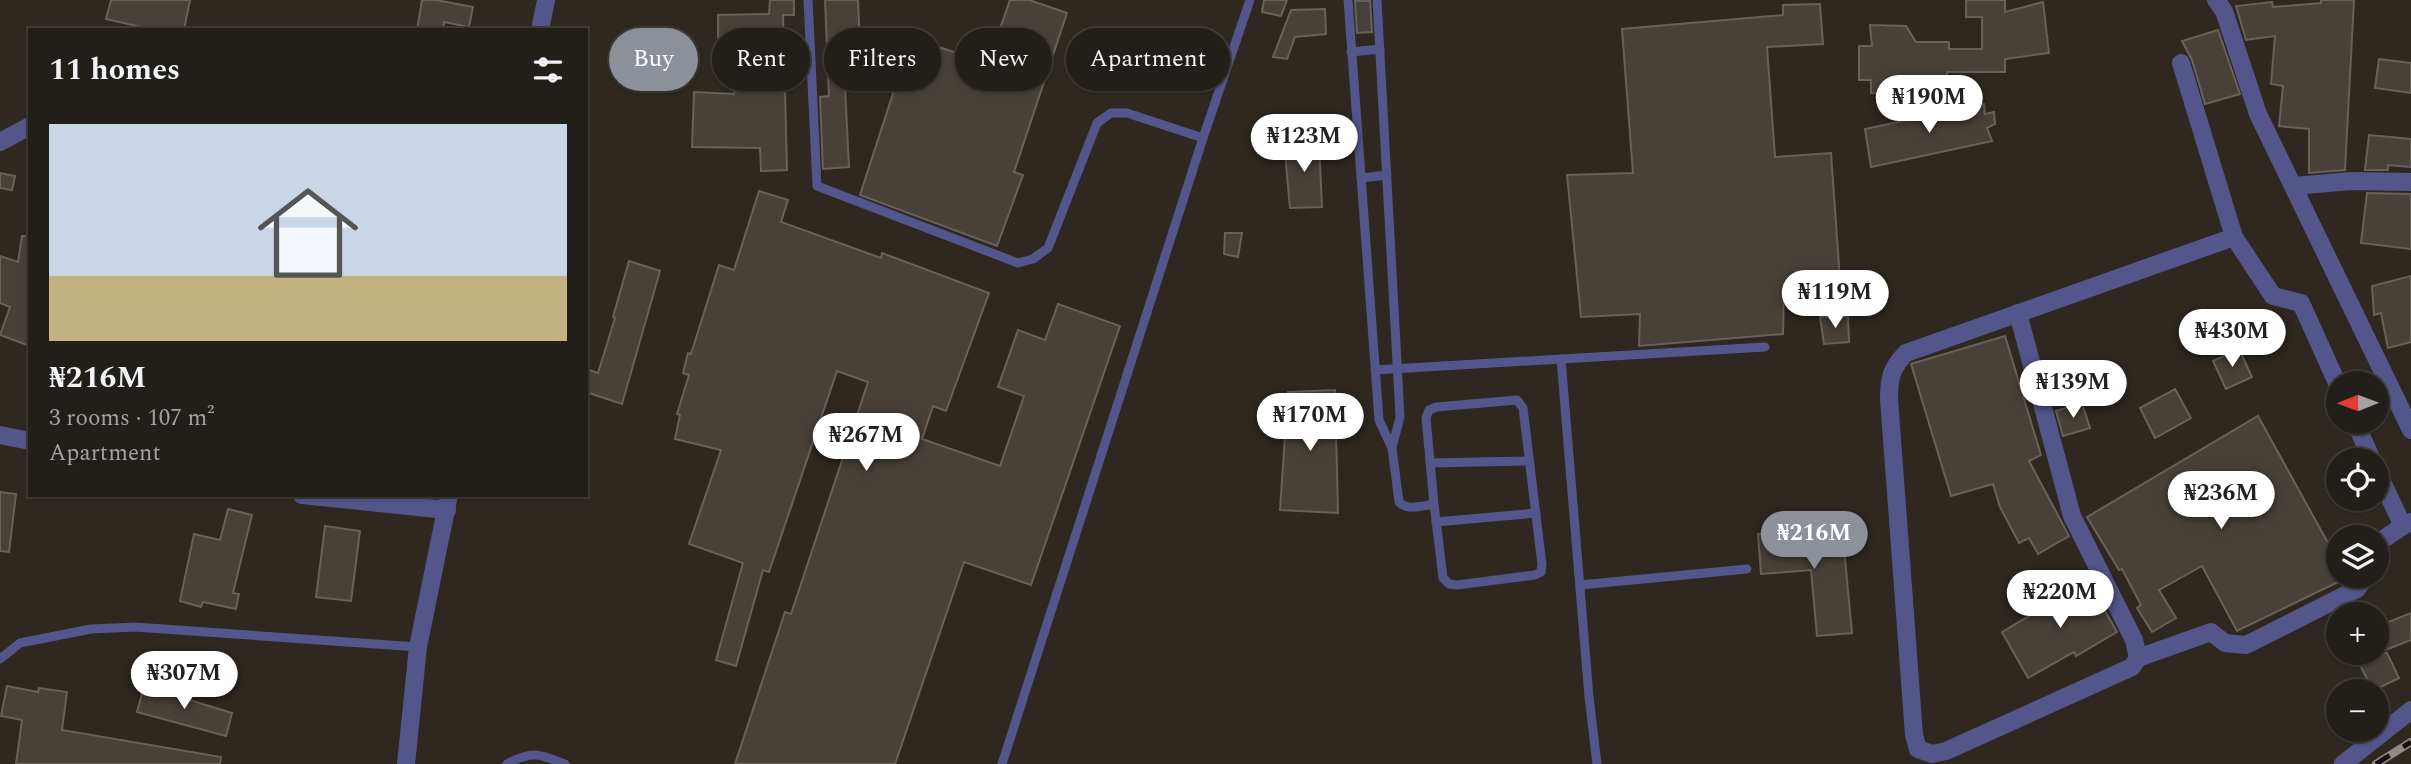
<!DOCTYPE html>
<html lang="en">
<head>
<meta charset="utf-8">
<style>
  body { margin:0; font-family:Spectral,serif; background:#2e2b26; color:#f1f3f6; height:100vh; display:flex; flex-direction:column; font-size:26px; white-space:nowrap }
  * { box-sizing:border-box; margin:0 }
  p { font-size:23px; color:#a2a2a2 }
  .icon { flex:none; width:38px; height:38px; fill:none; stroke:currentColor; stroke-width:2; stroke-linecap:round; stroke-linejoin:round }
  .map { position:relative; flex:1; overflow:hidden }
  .side { position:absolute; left:28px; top:28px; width:560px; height:469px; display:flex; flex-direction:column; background:#221e19; border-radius:0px; box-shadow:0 2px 5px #0004,0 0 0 2px #3f3c38 }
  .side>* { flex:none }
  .top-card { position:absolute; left:609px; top:28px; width:665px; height:63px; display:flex; gap:14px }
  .needle { width:46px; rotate:269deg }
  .fabs { position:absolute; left:2326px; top:371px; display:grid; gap:14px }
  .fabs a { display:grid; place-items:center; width:63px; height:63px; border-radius:50%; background:#221e19; box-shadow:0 2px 5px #0004,0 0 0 2px #3f3c38; font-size:35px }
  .price { position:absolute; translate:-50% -60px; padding:0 16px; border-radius:24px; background:#fff; color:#222; font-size:23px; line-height:46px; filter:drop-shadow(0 2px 4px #0008) }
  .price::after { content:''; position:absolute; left:50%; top:42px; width:21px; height:16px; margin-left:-10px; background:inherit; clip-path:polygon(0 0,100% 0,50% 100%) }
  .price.selected { background:#8c9099; color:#fff }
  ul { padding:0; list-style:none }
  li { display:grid; align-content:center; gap:14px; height:371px; padding:0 21px }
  li span { display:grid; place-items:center; height:217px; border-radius:0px; color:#555 }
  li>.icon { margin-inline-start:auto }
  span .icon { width:126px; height:126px; fill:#fffc; stroke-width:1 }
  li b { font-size:30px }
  h2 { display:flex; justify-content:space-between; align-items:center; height:84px; padding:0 21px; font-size:30px }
  .pill { padding:0 24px; border-radius:32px; background:#221e19; box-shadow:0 2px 5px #0004,0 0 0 2px #3f3c38; font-size:24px; line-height:63px }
  .pill.selected { background:#8c9099; color:#fff }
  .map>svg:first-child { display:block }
  .building { fill:#474139; stroke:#686159; stroke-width:2 }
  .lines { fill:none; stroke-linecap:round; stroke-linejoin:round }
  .service { stroke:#54558a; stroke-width:9 }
  .minor { stroke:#54558a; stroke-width:18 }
  .rail-casing { stroke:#908b85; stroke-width:8 }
  .rail { stroke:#14110e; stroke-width:5; stroke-dasharray:16; stroke-linecap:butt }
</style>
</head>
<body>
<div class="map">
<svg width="2411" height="764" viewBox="0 0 2411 764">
  <rect width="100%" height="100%" fill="#2e2821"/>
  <g class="building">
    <polygon points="111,0 190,0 184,30 154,30 106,19"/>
    <polygon points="422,0 436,0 473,7 469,27 444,22 443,30 417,30"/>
    <polygon points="770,0 794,0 794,15 783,15 787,170 761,171 760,148 692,147 694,92 734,94 735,89 759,90 757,37 718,38 718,15 769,14"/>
    <polygon points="825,0 858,0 862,88 845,88 849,167 823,169 820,97 829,96"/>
    <polygon points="1010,0 1029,0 1067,13 1014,172 1023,175 997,246 860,195 911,38 988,63"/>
    <polygon points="1264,0 1287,0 1281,16 1262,12"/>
    <polygon points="1966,0 2005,0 2005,12 2043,2 2049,53 2005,59 2005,72 1947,72 1947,81 1911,82 1907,94 1871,93 1871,80 1859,80 1859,46 1872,46 1870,25 1906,26 1916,42 1949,42 1949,49 1982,49 1982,17 1966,17"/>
    <polygon points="2321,0 2354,0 2345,170 2309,173 2309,129 2279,126 2283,86 2271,84 2275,36 2246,40 2236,6 2272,2 2273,7 2321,3"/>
    <polygon points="1355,1 1370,1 1372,32 1357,33"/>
    <polygon points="1820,4 1823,44 1767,47 1775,157 1831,153 1840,280 1784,284 1783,334 1639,346 1640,314 1581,317 1567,175 1633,173 1622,29 1783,15 1783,5"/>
    <polygon points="1325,9 1326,34 1295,37 1287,59 1273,57 1291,10"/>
    <polygon points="2218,30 2240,94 2205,104 2192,60 2182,41"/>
    <polygon points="2379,59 2411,63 2411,93 2375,88"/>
    <polygon points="1984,104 1985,114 1994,112 1995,124 1987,128 1992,141 1871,167 1865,129"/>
    <polygon points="2369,135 2411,139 2411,167 2388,165 2388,170 2365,170"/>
    <polygon points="1319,141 1322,207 1290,208 1284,143"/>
    <polygon points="0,173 15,176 12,190 0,188"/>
    <polygon points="759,191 788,200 781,222 881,258 882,253 989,293 946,411 933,406 922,439 1000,466 1024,396 998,387 1018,330 1045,340 1058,304 1120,326 1031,585 964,562 895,764 735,764 785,612 791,614 868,382 837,371 769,572 763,570 736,666 716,660 743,563 689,544 721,450 675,439 680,415 677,414 689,375 683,373 688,353 691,354 719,265 734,270"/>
    <polygon points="2367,193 2411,194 2411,249 2361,243"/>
    <polygon points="1225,233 1242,233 1238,257 1224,254"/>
    <polygon points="22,236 30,236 30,346 0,335 10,307 0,303 0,256 18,262"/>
    <polygon points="629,261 660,271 622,404 586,392 586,369 598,373 615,318 613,317"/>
    <polygon points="2411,276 2411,342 2388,348 2381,313 2374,315 2372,286"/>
    <polygon points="1848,316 1849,342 1824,344 1820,317"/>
    <polygon points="2005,336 2041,455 2029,461 2069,536 2038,554 2029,538 2019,543 2000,507 1993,484 1951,496 1911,364"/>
    <polygon points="2239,349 2252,377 2226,389 2213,361"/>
    <polygon points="2175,389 2191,418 2155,438 2140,408"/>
    <polygon points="1335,390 1338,513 1280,510 1288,392"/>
    <polygon points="2082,403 2090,428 2063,436 2056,411"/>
    <polygon points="2258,416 2338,561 2338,582 2237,631 2202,566 2159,590 2176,618 2152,632 2137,608 2141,605 2122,569 2119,570 2087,517"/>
    <polygon points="0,492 16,494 9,552 0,551"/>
    <polygon points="228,509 252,515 233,593 239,594 236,609 203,602 201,607 180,601 194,534 220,540"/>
    <polygon points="325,526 360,531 351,601 316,597"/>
    <polygon points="1842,527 1852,633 1817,636 1811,570 1761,574 1758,534"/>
    <polygon points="2088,581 2117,632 2076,656 2074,652 2028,678 2002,632"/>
    <polygon points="2411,613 2411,640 2378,653 2387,653 2399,678 2373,691 2354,653 2376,653 2376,627"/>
    <polygon points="7,686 38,692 39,688 67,692 62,730 221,757 220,764 16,764 22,720 1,716"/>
    <polygon points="144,686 232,713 226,736 137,712"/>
  </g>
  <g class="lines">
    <g class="service">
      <polyline points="808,0 817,186 1018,263 1033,259 1048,248 1097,123 1111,113 1127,113 1203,138"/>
      <path d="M1348,0l31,420 13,28 7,54c8,9 24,4 35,2l9,74 6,6 8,1 78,-10 6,-3 1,-7 -19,-157 -6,-8 -81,7 -7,3 -3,8 8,86"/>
      <polyline points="1377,0 1400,417 1392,448"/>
      <polyline points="1351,52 1380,49"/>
      <polyline points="1361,178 1387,175"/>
      <polyline points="1561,359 1589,697 1597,764"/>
      <polyline points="1375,370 1765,347"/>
      <polyline points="1430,463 1529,461"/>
      <polyline points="1436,522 1536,513"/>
      <polyline points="1580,585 1747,569"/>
      <polyline points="0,659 20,643 91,629 135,627 418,647"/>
      <path d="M507,764c25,-14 33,-10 58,0"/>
      <polyline points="1002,764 1203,138 1250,0"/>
    </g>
    <g class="minor">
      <polyline points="2216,0 2224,11 2258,114 2411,430"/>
      <polyline points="540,30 546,0"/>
      <polyline points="2181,63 2234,237 2273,296 2301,303 2338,385"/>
      <polyline points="0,142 30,126"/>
      <polyline points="2294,186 2351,181 2411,182"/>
      <path d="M2018,313l54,203 62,124 4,18 -6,9 -186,84 -14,3 -14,-5 -4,-14 -25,-336c0,-20 2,-31 17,-46l328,-116"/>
      <polyline points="2355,422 2372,460"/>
      <polyline points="0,435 30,441"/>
      <polyline points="2376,469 2403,526 2411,522"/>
      <polyline points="302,495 447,510"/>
      <polyline points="2376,544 2403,526"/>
      <polyline points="2138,658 2211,632 2225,643 2246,645 2357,589 2366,576"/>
      <polyline points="406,764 418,647 449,495"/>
      <polyline points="2343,764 2411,710"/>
    </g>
    <defs>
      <polyline id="rail" points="2376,764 2411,742"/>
    </defs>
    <use href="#rail" class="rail-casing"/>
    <use href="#rail" class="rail"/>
  </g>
</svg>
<div class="fabs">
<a><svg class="needle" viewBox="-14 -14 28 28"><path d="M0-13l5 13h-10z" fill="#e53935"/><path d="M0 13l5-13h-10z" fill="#a2a2a2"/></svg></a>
<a><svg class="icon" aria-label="locate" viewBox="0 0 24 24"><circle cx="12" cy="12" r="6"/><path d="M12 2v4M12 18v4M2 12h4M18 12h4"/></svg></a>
<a><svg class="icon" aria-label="layers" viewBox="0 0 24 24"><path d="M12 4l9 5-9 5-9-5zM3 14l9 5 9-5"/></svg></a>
<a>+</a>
<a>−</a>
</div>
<b class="price" style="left:1929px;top:135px">₦190M</b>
<b class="price" style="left:1304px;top:174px">₦123M</b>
<b class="price" style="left:1835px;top:330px">₦119M</b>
<b class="price" style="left:2232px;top:369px">₦430M</b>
<b class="price" style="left:2073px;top:420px">₦139M</b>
<b class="price" style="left:1310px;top:453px">₦170M</b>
<b class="price" style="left:866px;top:473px">₦267M</b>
<b class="price" style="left:2221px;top:531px">₦236M</b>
<b class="price selected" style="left:1814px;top:571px">₦216M</b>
<b class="price" style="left:2060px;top:630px">₦220M</b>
<b class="price" style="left:184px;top:711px">₦307M</b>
<div class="top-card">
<a class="pill selected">Buy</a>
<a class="pill">Rent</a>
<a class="pill">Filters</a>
<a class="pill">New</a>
<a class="pill">Apartment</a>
</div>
<section class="side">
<h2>11 homes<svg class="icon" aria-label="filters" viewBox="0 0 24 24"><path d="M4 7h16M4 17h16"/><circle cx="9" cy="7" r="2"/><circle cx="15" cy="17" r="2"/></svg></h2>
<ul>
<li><span style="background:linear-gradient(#c9d6e8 70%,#c2b280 0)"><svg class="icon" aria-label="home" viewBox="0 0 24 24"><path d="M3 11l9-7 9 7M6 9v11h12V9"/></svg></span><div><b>₦216M</b><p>3 rooms · 107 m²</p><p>Apartment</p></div></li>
</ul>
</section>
</div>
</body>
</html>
